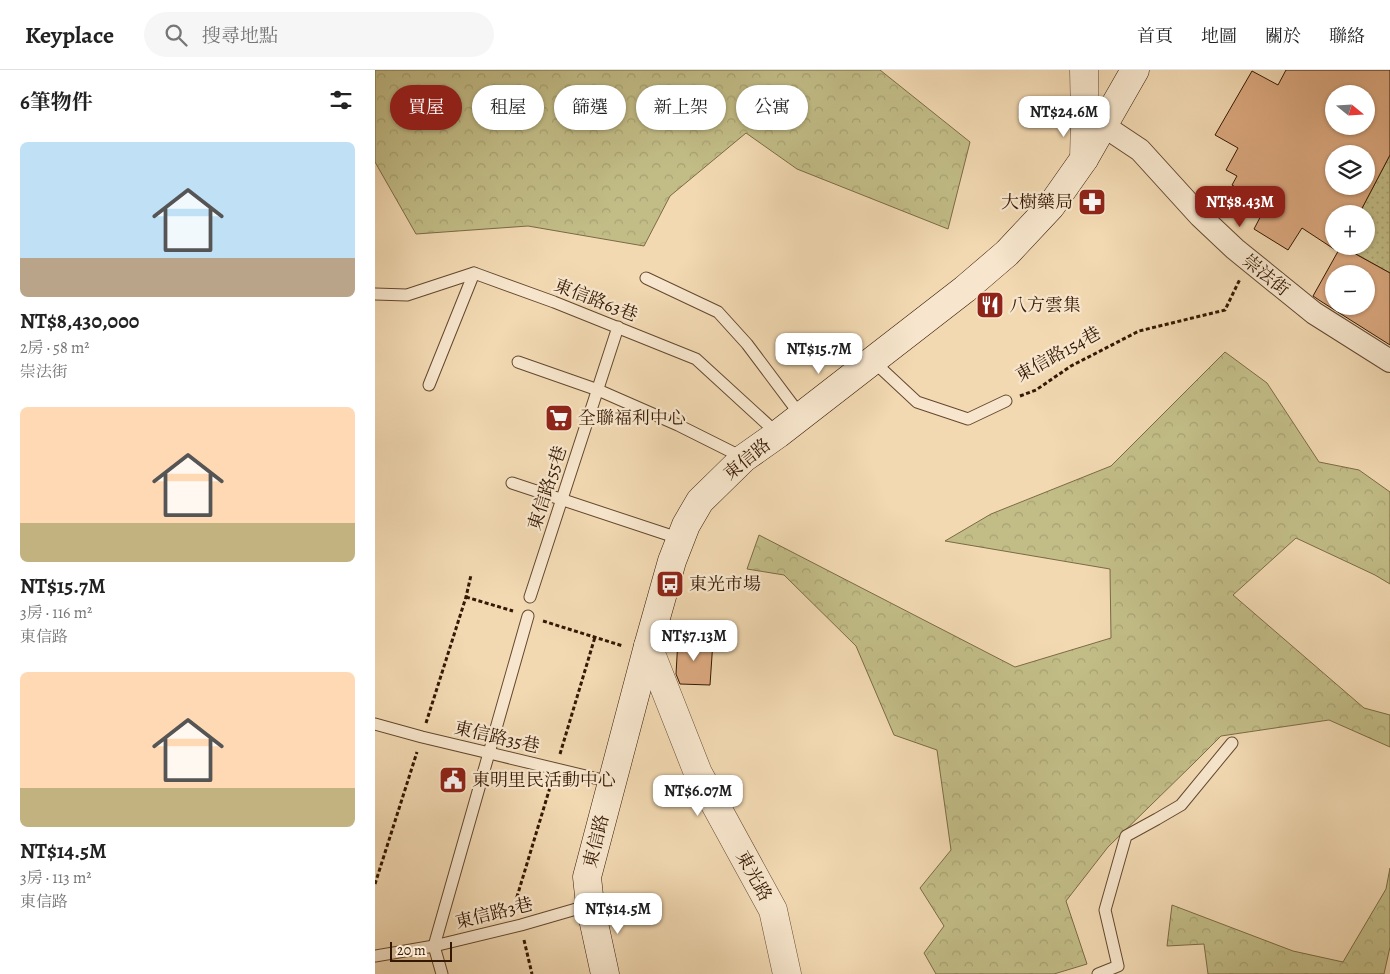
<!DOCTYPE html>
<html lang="zh-TW">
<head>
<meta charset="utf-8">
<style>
  body { margin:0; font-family:Alegreya,"Noto Serif TC",serif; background:#f6f6f6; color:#222; height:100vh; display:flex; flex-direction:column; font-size:19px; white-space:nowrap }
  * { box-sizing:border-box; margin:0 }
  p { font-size:16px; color:#767676 }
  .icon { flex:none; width:28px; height:28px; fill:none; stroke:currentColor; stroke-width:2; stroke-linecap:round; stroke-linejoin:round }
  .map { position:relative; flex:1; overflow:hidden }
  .details { display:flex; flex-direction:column; background:#fff; width:375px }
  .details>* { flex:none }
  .hud { position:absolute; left:15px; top:15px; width:475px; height:45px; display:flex; gap:10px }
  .needle { width:32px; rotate:108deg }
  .buttons { position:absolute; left:950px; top:15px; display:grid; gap:10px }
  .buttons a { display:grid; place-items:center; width:50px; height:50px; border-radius:50%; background:#fff; box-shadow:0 1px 4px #0004; font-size:25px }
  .scale { position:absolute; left:15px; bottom:12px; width:62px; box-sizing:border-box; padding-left:5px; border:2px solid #351802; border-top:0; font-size:14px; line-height:18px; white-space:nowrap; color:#351802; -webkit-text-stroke:4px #f7e6cd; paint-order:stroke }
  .price { position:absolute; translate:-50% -42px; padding:0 11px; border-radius:10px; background:#fff; color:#222; font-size:16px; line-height:32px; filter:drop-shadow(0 1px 2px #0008) }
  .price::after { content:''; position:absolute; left:50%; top:30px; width:15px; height:11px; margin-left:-8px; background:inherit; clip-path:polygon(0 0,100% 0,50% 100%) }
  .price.selected { background:#8f2418; color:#fff }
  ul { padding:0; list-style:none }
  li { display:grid; align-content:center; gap:10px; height:265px; padding:0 20px }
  li span { display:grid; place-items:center; height:155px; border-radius:8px; color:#555 }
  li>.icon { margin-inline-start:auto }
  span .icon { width:90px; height:90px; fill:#fffc; stroke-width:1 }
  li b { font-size:21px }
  h2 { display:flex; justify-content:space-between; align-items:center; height:60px; padding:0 20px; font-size:21px }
  .chip { padding:0 18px; border-radius:22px; background:#fff; box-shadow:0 1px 4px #0004; font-size:18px; line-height:45px }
  .chip.selected { background:#8f2418; color:#fff }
  header { display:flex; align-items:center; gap:30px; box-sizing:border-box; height:70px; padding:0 25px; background:#fff; border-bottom:1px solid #e0e0e0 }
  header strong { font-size:24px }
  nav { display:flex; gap:28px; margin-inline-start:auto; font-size:18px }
  .search { width:350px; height:45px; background:#f6f6f6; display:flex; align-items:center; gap:12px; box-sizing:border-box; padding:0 18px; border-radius:28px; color:#767676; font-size:19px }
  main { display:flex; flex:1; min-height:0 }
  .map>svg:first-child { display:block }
  .green { fill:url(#green-dots); stroke:#7c6a44 }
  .forest { fill:url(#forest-crowns); stroke:#7c6a44 }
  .building { fill:#dca980; stroke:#351802; fill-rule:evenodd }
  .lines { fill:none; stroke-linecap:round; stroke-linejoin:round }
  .service-casing { stroke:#64482e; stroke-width:13 }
  .minor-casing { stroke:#64482e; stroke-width:24 }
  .tertiary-casing { stroke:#64482e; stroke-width:29 }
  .secondary-casing { stroke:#351802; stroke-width:29 }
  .path { stroke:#351802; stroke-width:3; stroke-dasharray:4 2.5; stroke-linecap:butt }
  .service { stroke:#f7e6cd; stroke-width:11 }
  .minor { stroke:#f7e6cd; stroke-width:22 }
  .tertiary { stroke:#f7e6cd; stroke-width:28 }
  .secondary { stroke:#f7e6cd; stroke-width:28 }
  .labels { text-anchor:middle; stroke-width:4.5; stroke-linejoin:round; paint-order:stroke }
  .poi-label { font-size:18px; fill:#351802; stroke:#f7e6cd; text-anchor:start }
  .street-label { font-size:18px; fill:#351802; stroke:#f7e6cd }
</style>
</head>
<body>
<header>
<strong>Keyplace</strong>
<div class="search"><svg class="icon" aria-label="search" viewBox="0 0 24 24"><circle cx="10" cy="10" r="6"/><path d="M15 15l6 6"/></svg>搜尋地點</div>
<nav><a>首頁</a><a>地圖</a><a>關於</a><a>聯絡</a></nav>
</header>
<main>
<section class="details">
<h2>6筆物件<svg class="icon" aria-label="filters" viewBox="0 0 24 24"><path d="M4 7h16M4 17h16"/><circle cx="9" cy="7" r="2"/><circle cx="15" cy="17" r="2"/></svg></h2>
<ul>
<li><span style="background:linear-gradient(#bfe0f5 75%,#b9a48a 0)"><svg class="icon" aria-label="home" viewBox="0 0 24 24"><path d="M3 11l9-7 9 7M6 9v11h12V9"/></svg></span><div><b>NT$8,430,000</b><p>2房 · 58 m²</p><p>崇法街</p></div></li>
<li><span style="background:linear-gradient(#ffd9b3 75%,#c2b280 0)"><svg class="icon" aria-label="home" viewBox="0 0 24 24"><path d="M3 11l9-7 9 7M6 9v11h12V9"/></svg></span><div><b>NT$15.7M</b><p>3房 · 116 m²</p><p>東信路</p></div></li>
<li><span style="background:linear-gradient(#ffd9b3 75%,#c2b280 0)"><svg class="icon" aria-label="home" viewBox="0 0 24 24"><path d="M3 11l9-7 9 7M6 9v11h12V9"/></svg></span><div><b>NT$14.5M</b><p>3房 · 113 m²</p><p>東信路</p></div></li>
</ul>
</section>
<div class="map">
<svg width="1015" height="904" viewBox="0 0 1015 904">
  <defs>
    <pattern id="green-dots" width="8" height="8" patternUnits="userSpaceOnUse" patternTransform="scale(1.25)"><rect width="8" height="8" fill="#c2bd87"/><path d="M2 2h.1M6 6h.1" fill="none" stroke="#a7a273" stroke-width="1.8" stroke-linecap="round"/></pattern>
    <pattern id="forest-crowns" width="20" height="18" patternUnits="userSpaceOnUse" patternTransform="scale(1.25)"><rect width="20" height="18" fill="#c2bd87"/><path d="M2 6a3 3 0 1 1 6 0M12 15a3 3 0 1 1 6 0" fill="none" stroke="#a7a273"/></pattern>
  </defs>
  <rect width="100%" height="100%" fill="#f2d9b2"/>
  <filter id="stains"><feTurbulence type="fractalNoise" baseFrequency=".004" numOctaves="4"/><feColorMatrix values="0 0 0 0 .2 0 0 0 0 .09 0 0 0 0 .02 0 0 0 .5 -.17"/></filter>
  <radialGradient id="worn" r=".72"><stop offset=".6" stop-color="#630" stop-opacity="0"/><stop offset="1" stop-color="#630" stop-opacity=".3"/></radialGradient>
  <polygon class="green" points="1015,85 1015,203 967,176 991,176 991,144 984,144"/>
  <g class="forest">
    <polygon points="0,0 505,0 595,72 573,159 422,99 371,63 295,126 269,176 153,156 41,164 0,92"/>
    <polygon points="850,282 892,313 944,392 984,400 1015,422 1015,514 1000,505 921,468 858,525 989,638 1015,645 1015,677 954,650 846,666 819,693 733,777 691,831 712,894 679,904 561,904 549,883 569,856 545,818 576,780 562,680 519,665 481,576 409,505 372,499 384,465 640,597 736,568 735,499 570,471 616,444 736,396"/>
    <polygon points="1015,798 1015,877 1009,904 833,904 829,874 792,876 797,835 918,881 968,892 1011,819"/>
  </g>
  <g class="building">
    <path d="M911,0h104v85l-31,59h-25v35l-32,-21 -14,22 -34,-21 12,-23 -34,-21 5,-9 -11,-6 12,-22 -23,-13 37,-64 26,14zM959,24h32v32h-32zM959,84h32v32h-32z"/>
    <path d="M966,176l49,27v72l-68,-43 -9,-6zM959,204h32v32h-32z"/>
    <polygon points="303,569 338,571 335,615 305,614 301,604"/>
  </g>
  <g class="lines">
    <defs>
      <g id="service">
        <polyline points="271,208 343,242 372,274 426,346"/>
        <polyline points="0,224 32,225 99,203 179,232 321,289 403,364"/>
        <polyline points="498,291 542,332 593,349 631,331"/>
        <polyline points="143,292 223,320 303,355 369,388"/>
        <polyline points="54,315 99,203"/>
        <polyline points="137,413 306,469"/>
        <polyline points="155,527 243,257"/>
        <polyline points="0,654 47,667 236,712"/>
        <polyline points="0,886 59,876 146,855 215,835"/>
        <polyline points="67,904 59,876 153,546"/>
        <polyline points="723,904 743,896 730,840 751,766 782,749 806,735 857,673"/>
      </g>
      <polyline id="minor" points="713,50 729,56 765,80 825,146 860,179 939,243 1015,291"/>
      <g id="tertiary">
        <polyline points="709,0 710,48 709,89"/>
        <polyline points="273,576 323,703 398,840 412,904"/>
      </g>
      <polyline id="secondary" points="230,904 215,835 212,807 273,576 297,491 311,455 325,431 369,388 403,364 590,219 632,183 676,136 709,89 760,0"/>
    </defs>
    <use href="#service" class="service-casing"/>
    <use href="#minor" class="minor-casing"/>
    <use href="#tertiary" class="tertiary-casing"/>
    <use href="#secondary" class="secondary-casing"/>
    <g class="path">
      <polyline points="645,326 661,320 696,296 764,261 850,240 865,209"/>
      <polyline points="91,527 138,541"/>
      <polyline points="168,551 248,576"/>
      <polyline points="51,653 91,527 96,505"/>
      <polyline points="185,684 220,567"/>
      <polyline points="0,814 42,682"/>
      <polyline points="143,840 141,830 176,714"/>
      <polyline points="149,870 157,904"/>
    </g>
    <use href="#service" class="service"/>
    <use href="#minor" class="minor"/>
    <use href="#tertiary" class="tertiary"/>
    <use href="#secondary" class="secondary"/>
  </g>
  <defs>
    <symbol id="pharmacy-square" viewBox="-11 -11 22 22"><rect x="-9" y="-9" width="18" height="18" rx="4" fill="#8f2418" stroke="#f7e6cd"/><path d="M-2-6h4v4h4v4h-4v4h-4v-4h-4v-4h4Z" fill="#fff"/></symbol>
    <symbol id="restaurant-square" viewBox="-11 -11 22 22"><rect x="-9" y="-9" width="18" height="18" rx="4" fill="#8f2418" stroke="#f7e6cd"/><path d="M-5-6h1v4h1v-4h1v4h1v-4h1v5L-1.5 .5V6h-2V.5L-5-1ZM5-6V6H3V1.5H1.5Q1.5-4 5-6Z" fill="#fff"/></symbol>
    <symbol id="supermarket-square" viewBox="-11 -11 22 22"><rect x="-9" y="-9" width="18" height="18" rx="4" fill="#8f2418" stroke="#f7e6cd"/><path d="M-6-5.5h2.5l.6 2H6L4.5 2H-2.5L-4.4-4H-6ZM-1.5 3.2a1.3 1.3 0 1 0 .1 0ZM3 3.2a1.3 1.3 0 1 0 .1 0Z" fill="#fff"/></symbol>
    <symbol id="bus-square" viewBox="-11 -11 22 22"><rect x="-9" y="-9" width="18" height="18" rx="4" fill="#8f2418" stroke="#f7e6cd"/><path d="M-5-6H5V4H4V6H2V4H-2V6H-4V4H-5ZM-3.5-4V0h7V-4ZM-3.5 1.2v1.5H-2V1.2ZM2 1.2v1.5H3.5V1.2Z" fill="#fff"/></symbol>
    <symbol id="civic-square" viewBox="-11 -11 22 22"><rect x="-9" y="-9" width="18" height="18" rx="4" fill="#8f2418" stroke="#f7e6cd"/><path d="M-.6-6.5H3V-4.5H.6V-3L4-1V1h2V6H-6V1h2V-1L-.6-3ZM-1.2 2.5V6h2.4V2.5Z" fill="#fff"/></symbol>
  </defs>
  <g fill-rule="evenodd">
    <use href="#pharmacy-square" x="701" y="116" width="32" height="32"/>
    <use href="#restaurant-square" x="599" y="219" width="32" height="32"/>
    <use href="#supermarket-square" x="168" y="332" width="32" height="32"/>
    <use href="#bus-square" x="279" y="498" width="32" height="32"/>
    <use href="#civic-square" x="62" y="694" width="32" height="32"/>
  </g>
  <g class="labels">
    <g class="poi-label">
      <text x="698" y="138" text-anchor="end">大樹藥局</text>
      <text x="634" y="241">八方雲集</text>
      <text x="203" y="354">全聯福利中心</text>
      <text x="314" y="520">東光市場</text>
      <text x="97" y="716">東明里民活動中心</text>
    </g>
    <g class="street-label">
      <text transform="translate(891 205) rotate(39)" y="6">崇法街</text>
      <text transform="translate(221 230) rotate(21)" y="6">東信路63巷</text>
      <text transform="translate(683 284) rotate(-29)" y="6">東信路154巷</text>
      <text transform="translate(372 389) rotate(-39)" y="6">東信路</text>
      <text transform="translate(172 418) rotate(-72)" y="6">東信路55巷</text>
      <text transform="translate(122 667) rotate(13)" y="6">東信路35巷</text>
      <text transform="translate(221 771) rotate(-76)" y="6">東信路</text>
      <text transform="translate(379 806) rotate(61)" y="6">東光路</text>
      <text transform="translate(119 843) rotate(-14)" y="6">東信路3巷</text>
    </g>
  </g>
  <rect width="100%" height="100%" filter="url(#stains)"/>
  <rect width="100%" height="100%" fill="url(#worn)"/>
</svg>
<div class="buttons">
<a><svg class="needle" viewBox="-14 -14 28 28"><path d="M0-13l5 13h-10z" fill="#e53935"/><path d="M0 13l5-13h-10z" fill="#767676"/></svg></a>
<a><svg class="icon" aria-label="layers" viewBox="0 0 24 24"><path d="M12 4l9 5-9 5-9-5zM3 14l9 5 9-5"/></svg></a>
<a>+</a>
<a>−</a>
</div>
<div class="scale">20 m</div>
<b class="price" style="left:689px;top:68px">NT$24.6M</b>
<b class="price selected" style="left:865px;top:158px">NT$8.43M</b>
<b class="price" style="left:444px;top:305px">NT$15.7M</b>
<b class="price" style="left:319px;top:592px">NT$7.13M</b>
<b class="price" style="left:323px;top:747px">NT$6.07M</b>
<b class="price" style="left:243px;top:865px">NT$14.5M</b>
<div class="hud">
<a class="chip selected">買屋</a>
<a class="chip">租屋</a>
<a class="chip">篩選</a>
<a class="chip">新上架</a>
<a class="chip">公寓</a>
</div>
</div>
</main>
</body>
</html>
